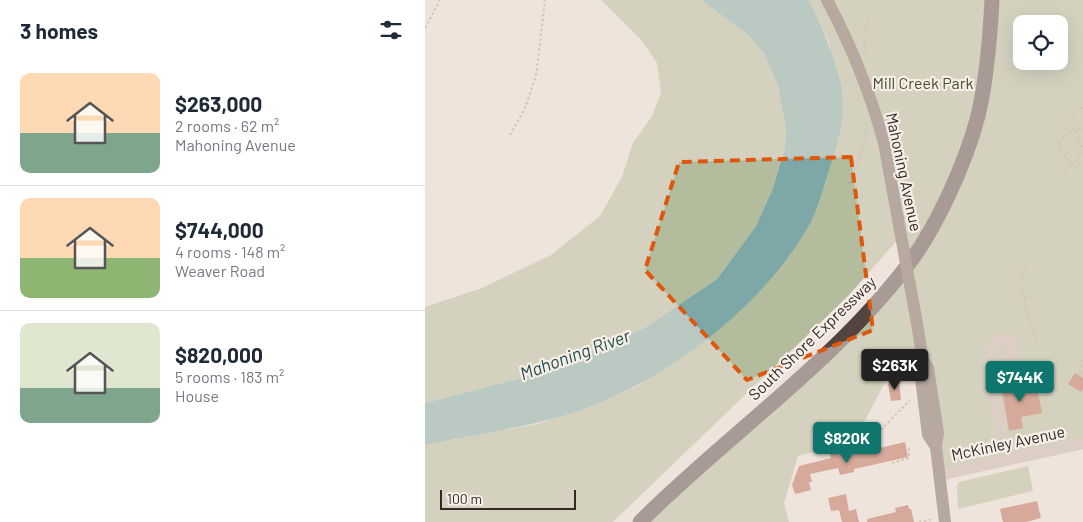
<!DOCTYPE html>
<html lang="en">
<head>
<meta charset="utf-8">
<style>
  body { margin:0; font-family:Barlow,sans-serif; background:#f6f6f7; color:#1f2937; height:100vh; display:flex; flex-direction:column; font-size:19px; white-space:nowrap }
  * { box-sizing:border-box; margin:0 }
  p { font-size:16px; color:#747a83 }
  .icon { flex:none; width:28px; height:28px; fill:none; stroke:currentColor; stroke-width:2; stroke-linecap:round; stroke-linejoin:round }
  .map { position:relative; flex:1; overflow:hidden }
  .details { display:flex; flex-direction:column; background:#fff; width:425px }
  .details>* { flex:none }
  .buttons { position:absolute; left:588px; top:15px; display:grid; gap:10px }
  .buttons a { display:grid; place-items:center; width:55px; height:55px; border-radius:10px; background:#fff; box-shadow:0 5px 20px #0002; font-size:25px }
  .scale { position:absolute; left:15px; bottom:12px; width:136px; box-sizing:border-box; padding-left:5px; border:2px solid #332a28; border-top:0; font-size:14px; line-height:18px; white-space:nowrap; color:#332a28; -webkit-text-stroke:4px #f7eee7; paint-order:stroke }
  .price { position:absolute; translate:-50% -42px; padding:0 11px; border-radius:5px; background:#0f766e; color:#fff; font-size:16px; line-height:32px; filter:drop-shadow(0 1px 2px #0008) }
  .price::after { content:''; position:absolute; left:50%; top:30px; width:15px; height:11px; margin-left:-8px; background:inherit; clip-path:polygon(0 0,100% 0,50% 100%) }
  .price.on { background:#222; color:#fff }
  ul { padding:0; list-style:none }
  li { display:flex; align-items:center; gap:15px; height:125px; padding:0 20px }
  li+li { border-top:1px solid #e0e1e3 }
  li span { display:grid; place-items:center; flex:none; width:140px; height:100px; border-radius:10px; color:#555 }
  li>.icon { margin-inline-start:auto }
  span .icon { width:60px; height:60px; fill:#fffc; stroke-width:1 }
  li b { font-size:21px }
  h2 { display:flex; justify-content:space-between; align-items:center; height:60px; padding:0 20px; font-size:21px }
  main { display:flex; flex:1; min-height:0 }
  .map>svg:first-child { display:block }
  .green { fill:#b3bc9d; fill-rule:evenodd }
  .water { fill:#7da8a7 }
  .building { fill:#b8624f }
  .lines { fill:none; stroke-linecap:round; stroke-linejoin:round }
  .path { stroke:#b19e93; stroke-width:2; stroke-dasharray:2.5 2.5; stroke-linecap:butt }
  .minor { stroke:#c5b4a8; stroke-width:12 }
  .major { stroke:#73615a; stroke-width:12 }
  .highway { stroke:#534440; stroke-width:15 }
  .major-bridge { stroke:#73615a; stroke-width:12 }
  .marked { fill:none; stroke:#df570d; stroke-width:4; stroke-dasharray:10 6; stroke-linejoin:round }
  .labels { text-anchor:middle; stroke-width:4.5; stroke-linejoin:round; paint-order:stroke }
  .park-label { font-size:16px; fill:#454e2e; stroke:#f7eee7 }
  .street-label { font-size:16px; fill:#332a28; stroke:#f7eee7 }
  .water-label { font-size:18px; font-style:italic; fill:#225050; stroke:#f7eee7 }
</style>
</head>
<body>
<main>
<section class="details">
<h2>3 homes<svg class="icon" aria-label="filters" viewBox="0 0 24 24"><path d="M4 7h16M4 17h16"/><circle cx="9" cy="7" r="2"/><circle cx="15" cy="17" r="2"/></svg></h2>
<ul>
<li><span style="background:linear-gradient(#ffd9b3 60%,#7fa58c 0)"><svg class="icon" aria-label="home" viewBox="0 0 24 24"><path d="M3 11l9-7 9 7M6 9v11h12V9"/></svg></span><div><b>$263,000</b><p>2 rooms · 62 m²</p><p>Mahoning Avenue</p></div></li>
<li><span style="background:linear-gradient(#ffd9b3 60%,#8fb573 0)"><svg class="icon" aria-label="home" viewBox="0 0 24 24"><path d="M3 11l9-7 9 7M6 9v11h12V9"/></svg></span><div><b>$744,000</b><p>4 rooms · 148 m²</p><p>Weaver Road</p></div></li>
<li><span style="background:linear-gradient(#dfe7d0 65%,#7fa58c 0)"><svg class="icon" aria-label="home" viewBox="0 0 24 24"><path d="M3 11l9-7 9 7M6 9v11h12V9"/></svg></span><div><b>$820,000</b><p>5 rooms · 183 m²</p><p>House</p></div></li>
</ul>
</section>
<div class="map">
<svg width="658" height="522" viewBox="0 0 658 522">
  <rect width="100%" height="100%" fill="#efe4db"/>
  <g class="green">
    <polygon points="176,0 276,0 323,35 339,53 347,68 353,85 358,108 361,128 360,147 348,188 331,226 292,279 221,327 111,374 0,403 0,307 57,288 126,255 175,216 197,177 208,143 227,116 236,93 232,63 217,41"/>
    <path d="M384,0h274v443l-144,32 -18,-126 -21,4 -46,89 -56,14 -14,47 5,19h-149l267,-255 -6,-31 -53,60 -235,226h-188v-77l112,-21 60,-20 38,-17 27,-17 72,-54 96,-270zM596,24h38v37h-38z"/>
    <polygon points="603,466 608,491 533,509 532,486 534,482"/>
  </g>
  <path class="water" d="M276,0h108c11,23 21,46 28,70 2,8 5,15 5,22 3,31 -4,49 -13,78 -6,18 -11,40 -21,57 -45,77 -128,143 -211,177 -55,22 -114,29 -172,41v-42l111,-29 110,-47 71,-48 39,-53 17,-38 12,-41 1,-19 -8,-43 -14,-32 -16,-18z"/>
  <g class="building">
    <polygon points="650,373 658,378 658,389 656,392 643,384"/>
    <polygon points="474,382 476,400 466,401 463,383"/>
    <polygon points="591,382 592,387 611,383 617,413 596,417 598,428 584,431 576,385"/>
    <polygon points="480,442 483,457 429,469 429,472 415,475 413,468 385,474 387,482 384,482 386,490 370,494 367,485 374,466 406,458 405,453 423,449 425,455"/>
    <polygon points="421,494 424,511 431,509 434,522 417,522 414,510 406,511 403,498"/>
    <polygon points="612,501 616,518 601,522 578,522 575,509"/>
    <polygon points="483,505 484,509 486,509 489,522 442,522 442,519 471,512 470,508"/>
  </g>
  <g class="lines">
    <g class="path">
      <polyline points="0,28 15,0"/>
      <polyline points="440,52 439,35 443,20"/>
      <path d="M658,108c-7,3 -12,6 -12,14l12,26"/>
      <polyline points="85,135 100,108 111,76 120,0"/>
      <polyline points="645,165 642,158 634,150 635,141 646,130 658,129"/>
      <polyline points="639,172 658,154"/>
      <polyline points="425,184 439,143 443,127"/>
      <path d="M601,264c-13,23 6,55 11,78"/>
      <polyline points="599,298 609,296"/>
      <polyline points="655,372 658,359"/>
      <polyline points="653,375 655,372 658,374"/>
      <polyline points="657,390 658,390"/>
      <polyline points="428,450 442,443 449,437 485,400"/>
      <polyline points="467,463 484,458 484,449 481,449"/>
      <polyline points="494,522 508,519"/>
    </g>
    <g class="minor">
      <circle cx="577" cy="350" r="11"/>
      <polyline points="576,361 568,377 568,386 581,460"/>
      <polyline points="514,475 658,443"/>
    </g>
    <g class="major">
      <polyline points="491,318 498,360 503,368 513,433 511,447 520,522"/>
      <polyline points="497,365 495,370 503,435 511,447"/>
    </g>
    <path class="highway" d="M215,522c87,-87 192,-158 267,-256 29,-37 59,-104 71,-150 9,-38 12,-77 14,-116"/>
    <path class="major-bridge" d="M402,0c25,47 43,92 57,143l32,175"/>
  </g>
  <path d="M0 0H658V522H0ZM426,157l22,173 -126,50 -102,-110 34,-108z" fill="#efe4db" fill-opacity=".55" fill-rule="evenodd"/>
  <path class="marked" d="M426,157l22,173 -126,50 -102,-110 34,-108z"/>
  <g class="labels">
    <g class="park-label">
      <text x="498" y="89">Mill Creek Park</text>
    </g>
    <g class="street-label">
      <text transform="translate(479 172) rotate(78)" y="6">Mahoning Avenue</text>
      <text transform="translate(387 338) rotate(-44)" y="6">South Shore Expressway</text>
      <text transform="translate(583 443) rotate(-12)" y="6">McKinley Avenue</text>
    </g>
    <g class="water-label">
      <text transform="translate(150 355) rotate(-20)" y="6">Mahoning River</text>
    </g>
  </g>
</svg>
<div class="buttons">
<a><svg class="icon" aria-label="locate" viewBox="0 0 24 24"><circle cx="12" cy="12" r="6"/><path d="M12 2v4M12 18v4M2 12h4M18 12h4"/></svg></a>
</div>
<div class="scale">100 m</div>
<b class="price on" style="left:470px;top:391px">$263K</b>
<b class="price" style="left:595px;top:403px">$744K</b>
<b class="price" style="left:422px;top:464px">$820K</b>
</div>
</main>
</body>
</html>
